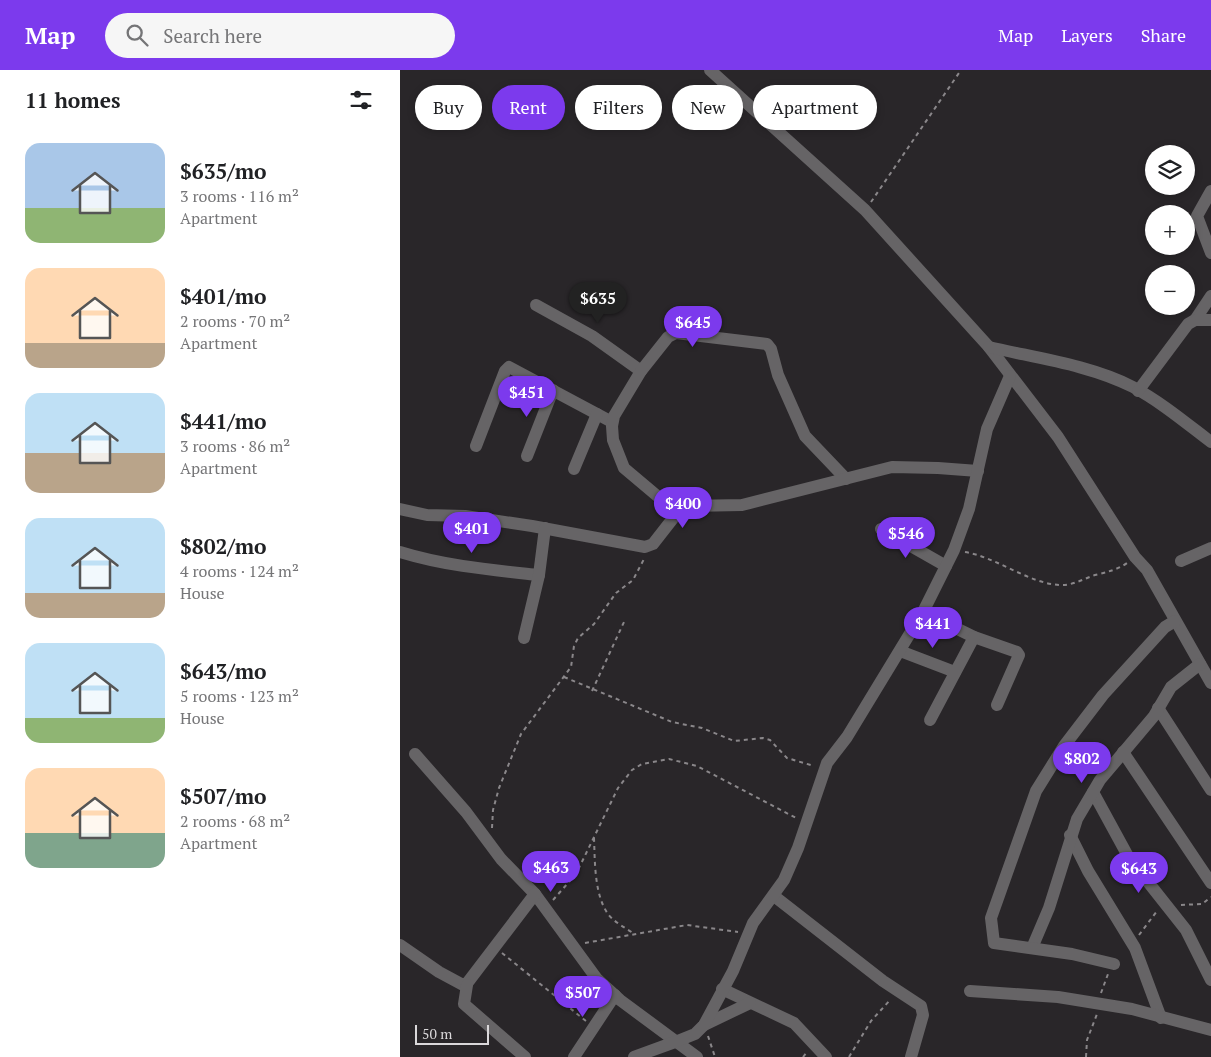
<!DOCTYPE html>
<html lang="en">
<head>
<meta charset="utf-8">
<style>
  body { margin:0; font-family:"PT Serif",serif; background:#f6f6f6; color:#202124; height:100vh; display:flex; flex-direction:column; font-size:19px; white-space:nowrap }
  * { box-sizing:border-box; margin:0 }
  p { font-size:16px; color:#757577 }
  .icon { flex:none; width:28px; height:28px; fill:none; stroke:currentColor; stroke-width:2; stroke-linecap:round; stroke-linejoin:round }
  .map { position:relative; flex:1; overflow:hidden }
  .details { display:flex; flex-direction:column; background:#fff; width:400px }
  .details>* { flex:none }
  .guide { position:absolute; left:15px; top:15px; width:475px; height:45px; display:flex; gap:10px }
  .tools { position:absolute; left:745px; top:75px; display:grid; gap:10px }
  .tools a { display:grid; place-items:center; width:50px; height:50px; border-radius:50%; background:#fff; box-shadow:0 2px 8px #0003; font-size:25px }
  .scale { position:absolute; left:15px; bottom:12px; width:74px; box-sizing:border-box; padding-left:5px; border:2px solid #dad8da; border-top:0; font-size:14px; line-height:18px; white-space:nowrap; color:#dad8da; -webkit-text-stroke:4px #292629; paint-order:stroke }
  .price { position:absolute; translate:-50% -42px; padding:0 11px; border-radius:18px; background:#7c3aed; color:#fff; font-size:16px; line-height:32px; filter:drop-shadow(0 1px 2px #0008) }
  .price::after { content:''; position:absolute; left:50%; top:30px; width:15px; height:11px; margin-left:-8px; background:inherit; clip-path:polygon(0 0,100% 0,50% 100%) }
  .price.active { background:#222; color:#fff }
  ul { padding:0; list-style:none }
  li { display:flex; align-items:center; gap:15px; height:125px; padding:0 25px }
  li span { display:grid; place-items:center; flex:none; width:140px; height:100px; border-radius:15px; color:#555 }
  li>.icon { margin-inline-start:auto }
  span .icon { width:60px; height:60px; fill:#fffc; stroke-width:1 }
  li b { font-size:21px }
  h2 { display:flex; justify-content:space-between; align-items:center; height:60px; padding:0 25px; font-size:21px }
  .tag { padding:0 18px; border-radius:22px; background:#fff; box-shadow:0 2px 8px #0003; font-size:18px; line-height:45px }
  .tag.active { background:#7c3aed; color:#fff }
  header { display:flex; align-items:center; gap:30px; box-sizing:border-box; height:70px; padding:0 25px; background:#7c3aed; color:#fff }
  header strong { font-size:24px }
  nav { display:flex; gap:28px; margin-inline-start:auto; font-size:18px }
  .search { width:350px; height:45px; background:#f6f6f6; display:flex; align-items:center; gap:12px; box-sizing:border-box; padding:0 18px; border-radius:28px; color:#757577; font-size:19px }
  main { display:flex; flex:1; min-height:0 }
  .map>svg:first-child { display:block }
  .lines { fill:none; stroke-linecap:round; stroke-linejoin:round }
  .path { stroke:#8a878a; stroke-width:2; stroke-dasharray:4 4; stroke-linecap:butt }
  .minor { stroke:#666466; stroke-width:12 }
</style>
</head>
<body>
<header>
<strong>Map</strong>
<div class="search"><svg class="icon" aria-label="search" viewBox="0 0 24 24"><circle cx="10" cy="10" r="6"/><path d="M15 15l6 6"/></svg>Search here</div>
<nav><a>Map</a><a>Layers</a><a>Share</a></nav>
</header>
<main>
<section class="details">
<h2>11 homes<svg class="icon" aria-label="filters" viewBox="0 0 24 24"><path d="M4 7h16M4 17h16"/><circle cx="9" cy="7" r="2"/><circle cx="15" cy="17" r="2"/></svg></h2>
<ul>
<li><span style="background:linear-gradient(#a9c7e8 65%,#8fb573 0)"><svg class="icon" aria-label="home" viewBox="0 0 24 24"><path d="M3 11l9-7 9 7M6 9v11h12V9"/></svg></span><div><b>$635/mo</b><p>3 rooms · 116 m²</p><p>Apartment</p></div></li>
<li><span style="background:linear-gradient(#ffd9b3 75%,#b9a48a 0)"><svg class="icon" aria-label="home" viewBox="0 0 24 24"><path d="M3 11l9-7 9 7M6 9v11h12V9"/></svg></span><div><b>$401/mo</b><p>2 rooms · 70 m²</p><p>Apartment</p></div></li>
<li><span style="background:linear-gradient(#bfe0f5 60%,#b9a48a 0)"><svg class="icon" aria-label="home" viewBox="0 0 24 24"><path d="M3 11l9-7 9 7M6 9v11h12V9"/></svg></span><div><b>$441/mo</b><p>3 rooms · 86 m²</p><p>Apartment</p></div></li>
<li><span style="background:linear-gradient(#bfe0f5 75%,#b9a48a 0)"><svg class="icon" aria-label="home" viewBox="0 0 24 24"><path d="M3 11l9-7 9 7M6 9v11h12V9"/></svg></span><div><b>$802/mo</b><p>4 rooms · 124 m²</p><p>House</p></div></li>
<li><span style="background:linear-gradient(#bfe0f5 75%,#8fb573 0)"><svg class="icon" aria-label="home" viewBox="0 0 24 24"><path d="M3 11l9-7 9 7M6 9v11h12V9"/></svg></span><div><b>$643/mo</b><p>5 rooms · 123 m²</p><p>House</p></div></li>
<li><span style="background:linear-gradient(#ffd9b3 65%,#7fa58c 0)"><svg class="icon" aria-label="home" viewBox="0 0 24 24"><path d="M3 11l9-7 9 7M6 9v11h12V9"/></svg></span><div><b>$507/mo</b><p>2 rooms · 68 m²</p><p>Apartment</p></div></li>
</ul>
</section>
<div class="map">
<svg width="811" height="987" viewBox="0 0 811 987">
  <rect width="100%" height="100%" fill="#292629"/>
  <g class="lines">
    <g class="path">
      <polyline points="471,132 561,0"/>
      <path d="M565,482c31,5 63,31 94,33 13,1 24,-6 36,-10 12,-3 22,-5 32,-12"/>
      <polyline points="164,607 272,652 302,658 334,671 363,668 370,670 387,688 414,696"/>
      <polyline points="192,621 224,552"/>
      <polyline points="92,758 93,740 99,718 121,664 171,597 174,576 178,568 194,554 216,523 233,510 244,489"/>
      <path d="M194,768c1,23 0,56 14,76 6,8 16,13 25,19"/>
      <polyline points="153,830 176,804 218,718 232,700 242,694 269,689 297,696 398,749"/>
      <polyline points="781,835 802,834 811,827"/>
      <polyline points="739,865 757,841"/>
      <polyline points="185,873 287,855 338,862"/>
      <polyline points="102,883 186,951"/>
      <polyline points="701,923 708,904"/>
      <polyline points="308,966 315,987"/>
      <polyline points="403,987 407,982"/>
      <polyline points="449,987 471,951 491,929"/>
      <polyline points="686,987 687,970 697,944"/>
    </g>
    <g class="minor">
      <polyline points="310,0 465,140 589,277 658,367 735,487 747,500 811,613"/>
      <polyline points="811,121 797,146 811,183"/>
      <polyline points="136,235 192,266 241,301"/>
      <polyline points="795,250 811,226"/>
      <path d="M589,277c47,11 101,18 144,40 28,15 53,36 78,55"/>
      <polyline points="738,321 788,254 795,250 811,250"/>
      <polyline points="76,376 105,301 109,297 212,352"/>
      <polyline points="127,386 153,320"/>
      <polyline points="174,399 197,344"/>
      <polyline points="296,434 277,430 262,430 224,398 213,370 212,356 214,346 241,301 268,267 276,263 367,274 371,279 378,305 405,366 446,409"/>
      <polyline points="0,439 27,445 65,446 132,456 245,477 253,474 278,442 288,436 342,435 492,397 538,398 578,401"/>
      <polyline points="481,459 546,496"/>
      <path d="M0,482c45,14 92,18 139,23"/>
      <polyline points="781,491 811,478"/>
      <polyline points="523,542 574,567 617,582 619,585 597,635"/>
      <polyline points="124,568 139,505 145,458"/>
      <polyline points="500,581 555,602"/>
      <polyline points="758,638 811,720"/>
      <polyline points="530,650 574,567"/>
      <polyline points="723,682 811,813"/>
      <polyline points="15,684 66,742 101,789 135,824 197,909 220,930 297,987"/>
      <polyline points="693,722 729,788 786,860 811,910"/>
      <polyline points="670,765 688,801 735,878 761,948"/>
      <polyline points="374,826 483,911 521,936 523,945 511,987"/>
      <polyline points="0,875 39,902 65,916 135,824"/>
      <polyline points="632,878 649,838 677,749 700,710 754,646 771,617 800,594"/>
      <polyline points="714,894 672,884 594,873 591,848 636,721 664,676 703,625 765,557 775,551"/>
      <polyline points="67,915 64,934 125,987"/>
      <polyline points="322,919 394,953 426,987"/>
      <polyline points="570,921 658,927 732,939 811,960"/>
      <polyline points="304,955 350,933"/>
      <polyline points="174,987 215,925"/>
      <polyline points="234,987 275,972 295,964 304,955 333,901 353,853 384,810 398,778 427,693 447,667 523,542 554,480 569,439 587,359 610,306"/>
    </g>
  </g>
</svg>
<div class="tools">
<a><svg class="icon" aria-label="layers" viewBox="0 0 24 24"><path d="M12 4l9 5-9 5-9-5zM3 14l9 5 9-5"/></svg></a>
<a>+</a>
<a>−</a>
</div>
<div class="scale">50 m</div>
<b class="price active" style="left:198px;top:254px">$635</b>
<b class="price" style="left:293px;top:278px">$645</b>
<b class="price" style="left:127px;top:348px">$451</b>
<b class="price" style="left:283px;top:459px">$400</b>
<b class="price" style="left:72px;top:484px">$401</b>
<b class="price" style="left:506px;top:489px">$546</b>
<b class="price" style="left:533px;top:579px">$441</b>
<b class="price" style="left:682px;top:714px">$802</b>
<b class="price" style="left:151px;top:823px">$463</b>
<b class="price" style="left:739px;top:824px">$643</b>
<b class="price" style="left:183px;top:948px">$507</b>
<div class="guide">
<a class="tag">Buy</a>
<a class="tag active">Rent</a>
<a class="tag">Filters</a>
<a class="tag">New</a>
<a class="tag">Apartment</a>
</div>
</div>
</main>
</body>
</html>
